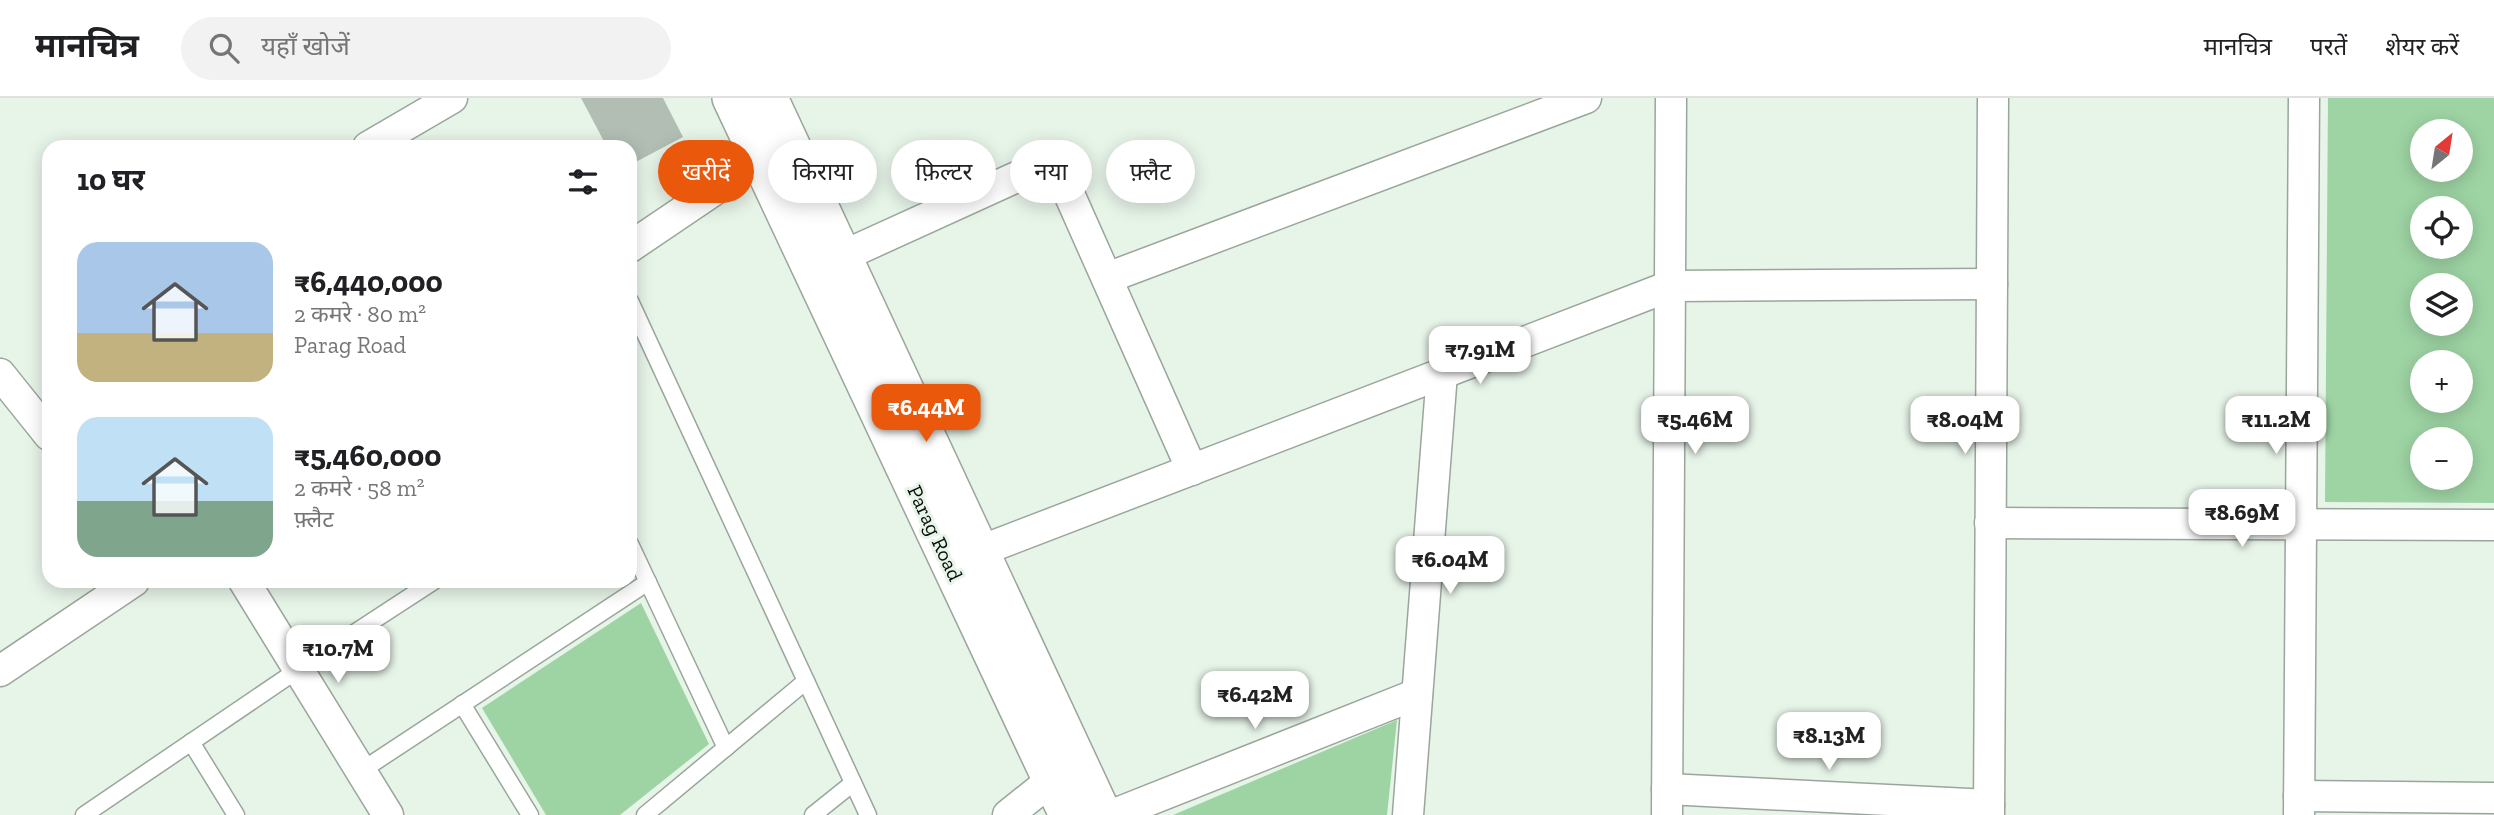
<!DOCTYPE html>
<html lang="hi">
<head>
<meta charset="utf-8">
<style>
  body { margin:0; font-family:"Zilla Slab","Noto Sans Devanagari",serif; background:#f2f2f2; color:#202124; height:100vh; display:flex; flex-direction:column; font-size:26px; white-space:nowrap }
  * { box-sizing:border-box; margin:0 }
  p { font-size:23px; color:#757577 }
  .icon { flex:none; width:38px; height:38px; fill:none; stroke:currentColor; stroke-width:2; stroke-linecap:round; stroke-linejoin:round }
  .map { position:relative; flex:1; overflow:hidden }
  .sheet { position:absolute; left:42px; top:42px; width:595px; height:448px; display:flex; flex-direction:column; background:#fff; border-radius:21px; box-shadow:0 4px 18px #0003 }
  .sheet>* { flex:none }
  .guide { position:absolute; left:658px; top:42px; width:665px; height:63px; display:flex; gap:14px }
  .needle { width:46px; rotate:30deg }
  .tools { position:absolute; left:2410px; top:21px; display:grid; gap:14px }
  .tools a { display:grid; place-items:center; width:63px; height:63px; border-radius:50%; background:#fff; box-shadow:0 4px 18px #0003; font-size:35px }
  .price { position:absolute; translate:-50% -60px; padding:0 16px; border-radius:14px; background:#fff; color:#222; font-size:23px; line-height:46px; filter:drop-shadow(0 2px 4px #0008) }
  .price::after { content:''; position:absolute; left:50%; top:42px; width:21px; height:16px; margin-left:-10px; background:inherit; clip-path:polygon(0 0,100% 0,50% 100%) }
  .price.active { background:#ea580c; color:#fff }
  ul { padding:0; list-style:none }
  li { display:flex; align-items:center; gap:21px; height:175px; padding:0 35px }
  li span { display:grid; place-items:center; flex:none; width:196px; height:140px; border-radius:21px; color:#555 }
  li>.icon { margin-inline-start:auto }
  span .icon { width:84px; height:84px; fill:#fffc; stroke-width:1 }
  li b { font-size:30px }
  h2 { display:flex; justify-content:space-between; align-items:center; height:84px; padding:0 35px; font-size:30px }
  .tag { padding:0 24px; border-radius:32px; background:#fff; box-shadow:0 4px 18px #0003; font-size:24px; line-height:63px }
  .tag.active { background:#ea580c; color:#fff }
  header { display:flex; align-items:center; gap:42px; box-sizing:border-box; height:98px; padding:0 35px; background:#fff; border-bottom:2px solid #e0e0e0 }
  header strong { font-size:33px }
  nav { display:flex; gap:38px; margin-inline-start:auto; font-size:24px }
  .search { width:490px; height:63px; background:#f2f2f2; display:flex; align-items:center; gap:18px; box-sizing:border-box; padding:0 24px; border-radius:38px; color:#757577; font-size:26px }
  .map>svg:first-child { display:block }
  .green { fill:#9ed4a4; fill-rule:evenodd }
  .building { fill:#b2beb3 }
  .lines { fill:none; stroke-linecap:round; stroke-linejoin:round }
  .service-casing { stroke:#9aa69b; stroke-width:19 }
  .minor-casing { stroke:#9aa69b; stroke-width:33 }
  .tertiary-casing { stroke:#9aa69b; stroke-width:40 }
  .service { stroke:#fff; stroke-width:16 }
  .minor { stroke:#fff; stroke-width:30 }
  .tertiary { stroke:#fff; stroke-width:37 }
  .labels { text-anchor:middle; stroke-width:6; stroke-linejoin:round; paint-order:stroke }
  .street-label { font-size:21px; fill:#090d09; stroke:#e7f4e8 }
</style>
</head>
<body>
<header>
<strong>मानचित्र</strong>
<div class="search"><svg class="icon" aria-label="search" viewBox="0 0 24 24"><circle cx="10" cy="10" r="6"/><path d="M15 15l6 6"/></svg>यहाँ खोजें</div>
<nav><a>मानचित्र</a><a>परतें</a><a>शेयर करें</a></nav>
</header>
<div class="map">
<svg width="2494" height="717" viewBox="0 0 2494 717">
  <rect width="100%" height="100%" fill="#e7f4e8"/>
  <g class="green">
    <path d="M2328,0h166v405l-169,-1zM2422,33h38v39h-38zM2422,110h38v39h-38zM2422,187h38v39h-38zM2422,264h38v39h-38zM2422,341h38v39h-38z"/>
    <polygon points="641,505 709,646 620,717 546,717 482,610"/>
    <polygon points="1397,622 1387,717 1173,717"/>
  </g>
  <polygon class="building" points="581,0 663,0 683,39 630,67 630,49 607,49"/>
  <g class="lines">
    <defs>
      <g id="service">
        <polyline points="630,203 868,717"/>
        <polyline points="630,446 726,650"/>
        <polyline points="462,606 530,717"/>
        <polyline points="191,644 236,717"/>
        <polyline points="361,673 648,484"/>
        <polyline points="84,717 299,571 434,483"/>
        <polyline points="645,717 806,583"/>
        <polyline points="813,717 853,685"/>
      </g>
      <g id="minor">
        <polyline points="368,49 452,0"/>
        <polyline points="630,149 778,49"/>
        <polyline points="843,158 1054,62 1192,372"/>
        <polyline points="1107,180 1586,0"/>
        <polyline points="0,276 49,337"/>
        <polyline points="1990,425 2494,427"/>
        <polyline points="980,453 1670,188 1992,186"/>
        <polyline points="244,483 388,717"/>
        <polyline points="0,573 134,483"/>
        <polyline points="1667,691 1989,707"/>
        <polyline points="2299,698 2494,700"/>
        <polyline points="1008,717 1068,669"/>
        <polyline points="1112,717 1417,596"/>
        <polyline points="1408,717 1442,275"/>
        <polyline points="1667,717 1671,0"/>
        <polyline points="1989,717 1993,0"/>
        <polyline points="2299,717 2304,0"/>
      </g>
      <g id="tertiary">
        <polyline points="731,0 1068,717"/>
        <polyline points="769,0 1103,717"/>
      </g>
    </defs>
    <use href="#service" class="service-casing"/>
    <use href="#minor" class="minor-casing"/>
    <use href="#tertiary" class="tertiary-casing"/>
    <use href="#service" class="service"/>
    <use href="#minor" class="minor"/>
    <use href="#tertiary" class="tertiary"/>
  </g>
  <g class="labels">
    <g class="street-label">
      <text transform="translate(935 435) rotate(65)" y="7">Parag Road</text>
    </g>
  </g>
</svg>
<div class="tools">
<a><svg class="needle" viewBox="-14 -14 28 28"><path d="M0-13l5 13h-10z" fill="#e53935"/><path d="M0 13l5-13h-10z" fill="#757577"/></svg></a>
<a><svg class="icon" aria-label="locate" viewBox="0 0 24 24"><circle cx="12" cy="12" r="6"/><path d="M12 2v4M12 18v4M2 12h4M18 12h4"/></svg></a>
<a><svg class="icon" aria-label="layers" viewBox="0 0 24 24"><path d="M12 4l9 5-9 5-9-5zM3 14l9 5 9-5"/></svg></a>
<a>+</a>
<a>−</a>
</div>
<b class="price" style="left:1480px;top:288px">₹7.91M</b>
<b class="price active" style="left:926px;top:346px">₹6.44M</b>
<b class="price" style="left:1695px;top:358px">₹5.46M</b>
<b class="price" style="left:1965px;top:358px">₹8.04M</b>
<b class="price" style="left:2276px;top:358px">₹11.2M</b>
<b class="price" style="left:2242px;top:451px">₹8.69M</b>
<b class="price" style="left:1450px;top:498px">₹6.04M</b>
<b class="price" style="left:338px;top:587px">₹10.7M</b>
<b class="price" style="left:1255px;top:633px">₹6.42M</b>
<b class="price" style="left:1829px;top:674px">₹8.13M</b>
<div class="guide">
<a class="tag active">खरीदें</a>
<a class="tag">किराया</a>
<a class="tag">फ़िल्टर</a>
<a class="tag">नया</a>
<a class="tag">फ़्लैट</a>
</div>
<section class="sheet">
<h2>10 घर<svg class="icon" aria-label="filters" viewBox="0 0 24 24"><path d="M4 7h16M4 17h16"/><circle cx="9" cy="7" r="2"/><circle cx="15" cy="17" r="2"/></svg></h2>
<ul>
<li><span style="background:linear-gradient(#a9c7e8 65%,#c2b280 0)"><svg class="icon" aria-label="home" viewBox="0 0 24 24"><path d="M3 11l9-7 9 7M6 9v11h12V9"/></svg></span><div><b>₹6,440,000</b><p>2 कमरे · 80 m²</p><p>Parag Road</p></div></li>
<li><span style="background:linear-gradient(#bfe0f5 60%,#7fa58c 0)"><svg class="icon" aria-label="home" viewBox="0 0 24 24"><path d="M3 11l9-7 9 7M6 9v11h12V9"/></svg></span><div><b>₹5,460,000</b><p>2 कमरे · 58 m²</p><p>फ़्लैट</p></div></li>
</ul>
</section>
</div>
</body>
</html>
